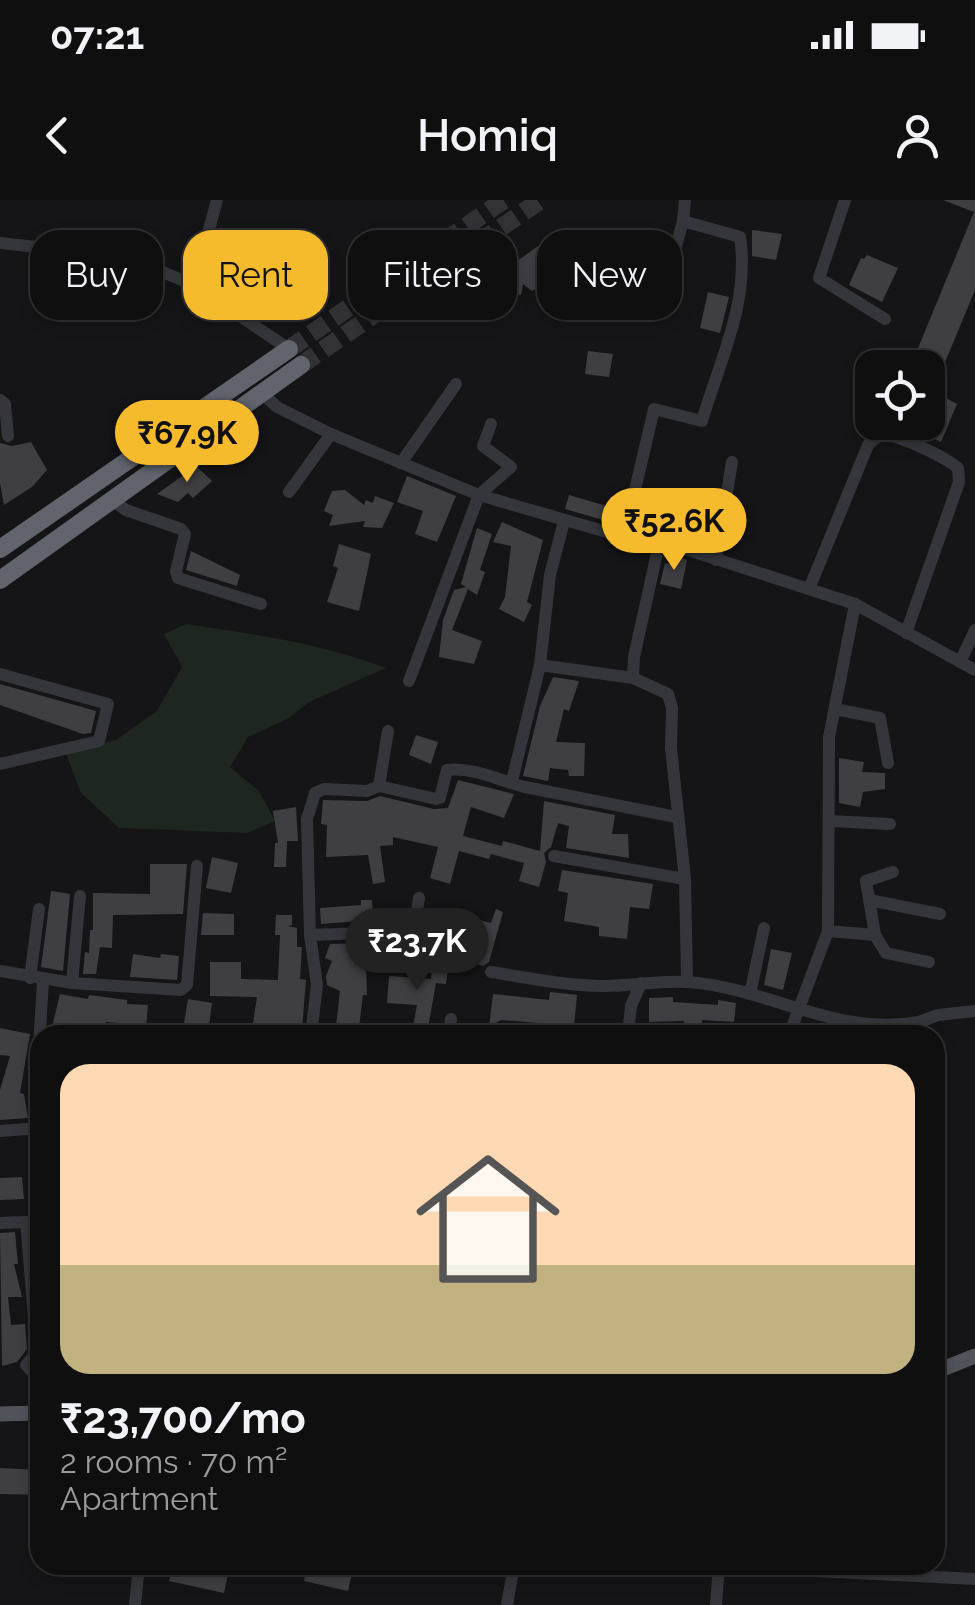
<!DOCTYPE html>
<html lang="en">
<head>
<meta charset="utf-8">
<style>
  body { margin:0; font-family:Raleway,sans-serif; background:#191819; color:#f1f3f6; height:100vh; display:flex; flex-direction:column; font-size:38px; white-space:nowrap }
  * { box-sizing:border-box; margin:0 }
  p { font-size:32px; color:#9c9c9f }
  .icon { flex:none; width:55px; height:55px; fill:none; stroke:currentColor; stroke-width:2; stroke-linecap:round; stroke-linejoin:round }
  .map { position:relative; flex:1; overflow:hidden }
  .drawer { position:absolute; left:30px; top:825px; width:915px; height:550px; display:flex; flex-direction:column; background:#100f10; border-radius:30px; box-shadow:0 5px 15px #0003,0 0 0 2px #302f30 }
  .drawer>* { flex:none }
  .hud { position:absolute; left:30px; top:30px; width:915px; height:90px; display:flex; gap:20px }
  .buttons { position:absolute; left:855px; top:150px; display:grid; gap:20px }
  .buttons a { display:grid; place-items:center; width:90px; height:90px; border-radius:20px; background:#100f10; box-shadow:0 5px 15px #0003,0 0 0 2px #302f30; font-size:50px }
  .price { position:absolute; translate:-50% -85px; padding:0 22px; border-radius:35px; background:#f6bb2d; color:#111; font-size:32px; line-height:65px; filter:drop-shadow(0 2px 5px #0008) }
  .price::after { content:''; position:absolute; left:50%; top:60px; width:30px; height:22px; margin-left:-15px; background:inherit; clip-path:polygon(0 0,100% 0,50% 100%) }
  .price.selected { background:#222; color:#fff }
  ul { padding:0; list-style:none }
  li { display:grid; align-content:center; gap:20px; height:530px; padding:0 30px }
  li span { display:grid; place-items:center; height:310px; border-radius:30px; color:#555 }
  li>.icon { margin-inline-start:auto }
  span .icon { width:180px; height:180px; fill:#fffc; stroke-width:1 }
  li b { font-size:42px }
  .tag { padding:0 35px; border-radius:30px; background:#100f10; box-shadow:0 5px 15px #0003,0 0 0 2px #302f30; font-size:35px; line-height:90px }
  .tag.selected { background:#f6bb2d; color:#111 }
  .status { display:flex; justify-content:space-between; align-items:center; height:70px; padding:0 50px; background:#100f10; direction:ltr }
  .status svg { height:28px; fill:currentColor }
  header { display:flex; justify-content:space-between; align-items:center; height:130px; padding:0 30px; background:#100f10; font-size:45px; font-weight:600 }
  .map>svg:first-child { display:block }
  .green { fill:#1e2620 }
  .building { fill:#3f3f43 }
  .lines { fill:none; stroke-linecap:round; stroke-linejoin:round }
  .highway-tunnel { stroke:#323236; stroke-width:18; stroke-dasharray:18 9; stroke-linecap:butt }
  .minor { stroke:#35363b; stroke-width:12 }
  .major { stroke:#51535b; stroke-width:15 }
  .highway { stroke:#61646d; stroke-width:18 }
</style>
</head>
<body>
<div class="status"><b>07:21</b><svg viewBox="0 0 49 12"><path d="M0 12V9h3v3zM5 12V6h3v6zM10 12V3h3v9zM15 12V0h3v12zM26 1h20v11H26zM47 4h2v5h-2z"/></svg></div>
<header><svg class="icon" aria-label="back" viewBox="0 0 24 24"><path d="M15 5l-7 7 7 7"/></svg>Homiq<svg class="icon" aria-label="person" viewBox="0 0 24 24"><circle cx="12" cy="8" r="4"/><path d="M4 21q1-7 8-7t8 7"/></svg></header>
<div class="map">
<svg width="975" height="1405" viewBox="0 0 975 1405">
  <rect width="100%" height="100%" fill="#151416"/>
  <path class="green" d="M186,424c67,10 136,19 200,44l-77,34 -20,16 -41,19 -18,30 29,24 16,30 -28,12 -128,-5 -38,-35 -16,-42 51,-11 41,-29 25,-44 -18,-33z"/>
  <g class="building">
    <polygon points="943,0 975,0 975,90 941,172 914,158 974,12"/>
    <polygon points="752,30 782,34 776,60 752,56"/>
    <polygon points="556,33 575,62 532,91 523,84 521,95 498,90 509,67"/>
    <polygon points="867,55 898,68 882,102 849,85 861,58 864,59"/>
    <polygon points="708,92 729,97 720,133 700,128"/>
    <polygon points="588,151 613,154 609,177 585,174"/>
    <polygon points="931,190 957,204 941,242 900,222 928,222 928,199"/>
    <polygon points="31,242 47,270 32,287 4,305 0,283 0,243 12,246"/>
    <polygon points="196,266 212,281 193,298 188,293 178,302 157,294"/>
    <polygon points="407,276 456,296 437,342 415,334 423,311 397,302"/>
    <polygon points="345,290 364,305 366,300 373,303 375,296 394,303 382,328 363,327 365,321 329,326 333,315 324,311 332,291"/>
    <polygon points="569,295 620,310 617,324 565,309"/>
    <polygon points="502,322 543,340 527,402 532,405 524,422 499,409 505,397 511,346 493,342"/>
    <polygon points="477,328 492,334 480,370 485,372 477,395 468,389 452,430 482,441 474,464 439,457 443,420 454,390 466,387 461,384"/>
    <polygon points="339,344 371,354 359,411 327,402 338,368 333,366"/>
    <polygon points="191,351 240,375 237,386 186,370"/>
    <polygon points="675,357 687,360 681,389 660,384 665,363 672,364"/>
    <polygon points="553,477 579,481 569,511 564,509 556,542 585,543 584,576 569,576 568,570 550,568 548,581 523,576 540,506"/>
    <polygon points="0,484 96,511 91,533 83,534 0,505"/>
    <polygon points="416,535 438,542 431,564 409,555"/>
    <polygon points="839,558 864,562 862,572 885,573 885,589 863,592 860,607 839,603"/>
    <polygon points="458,580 514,594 504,618 471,607 463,636 502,646 503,641 540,651 544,601 615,615 612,634 628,634 629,658 566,648 569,626 558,623 551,647 544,653 546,662 539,687 519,681 524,663 491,654 489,659 459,651 450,684 430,678 438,647 393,637 393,645 380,646 385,682 373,684 368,655 326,657 327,625 321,624 323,600 367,601 380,596 434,609 448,608"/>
    <polygon points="296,607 298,641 287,641 286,667 274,667 275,643 278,643 273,611"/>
    <polygon points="212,657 238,663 231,693 206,688"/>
    <polygon points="150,664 187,664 183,714 113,715 112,748 100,747 96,774 83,774 85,752 89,753 90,730 93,730 93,693 150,694"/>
    <polygon points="562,670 653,684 649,709 630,707 627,739 599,736 599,727 564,721 568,693 558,691"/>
    <polygon points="51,691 70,694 63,771 41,767"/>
    <polygon points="361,700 372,700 373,720 321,724 320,708 361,705"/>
    <polygon points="496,709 503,712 489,762 483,766 476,764 486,734 473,730 476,719 491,723"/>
    <polygon points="203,713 234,714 234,735 201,735"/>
    <polygon points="276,715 292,715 292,725 288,726 297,728 297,747 302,747 300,779 306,780 302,829 280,825 279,834 252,829 257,797 210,796 210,762 241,762 241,779 278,780 280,735 275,735"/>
    <polygon points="366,743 370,766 366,766 367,795 363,795 358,835 335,835 340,791 327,785 326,776 332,761 325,758 330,744"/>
    <polygon points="771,749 792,753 783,790 764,785"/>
    <polygon points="133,754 160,758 161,754 179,756 177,780 130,777"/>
    <polygon points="432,766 448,768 446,784 436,783 428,828 413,826 417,805 387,803 389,776 431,779"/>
    <polygon points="550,792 577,795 574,826 501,820 494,824 492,835 488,835 493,794 549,800"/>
    <polygon points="60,794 88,799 89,795 127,800 127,804 148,805 146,829 130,828 130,824 106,822 103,835 51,831"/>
    <polygon points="673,797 673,802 718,805 718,800 736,803 734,822 702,820 702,825 696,826 684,826 684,821 649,822 649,798"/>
    <polygon points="188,799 212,803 209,826 184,823"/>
    <polygon points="0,828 30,834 20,893 24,894 28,918 0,920 0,890 10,856 0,855"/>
    <polygon points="22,977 24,999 0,1000 0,978"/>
    <polygon points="15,1032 18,1064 14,1064 22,1097 8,1097 11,1125 25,1124 27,1149 17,1162 2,1166 0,1033"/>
    <polygon points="0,1268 40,1270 40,1295 0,1294"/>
    <polygon points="173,1365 230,1365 224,1393 169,1381"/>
    <polygon points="307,1365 352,1373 348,1391 304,1381"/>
  </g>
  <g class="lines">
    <g class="highway-tunnel">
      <polyline points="289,149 504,0"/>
      <polyline points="301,165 541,0"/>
    </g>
    <g class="minor">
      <polyline points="845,0 819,78 885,119"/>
      <polyline points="0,43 126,57 194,85 289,149"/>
      <polyline points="194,85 217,0"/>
      <polyline points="665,86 683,21"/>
      <path d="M242,116c9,-35 25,-35 57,-41"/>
      <polyline points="263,194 277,207 331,234 479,295 624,337 682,348 855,404 975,470"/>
      <polyline points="0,200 5,204 8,236"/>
      <polyline points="401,263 456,184"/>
      <polyline points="289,292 331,234"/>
      <polyline points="112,300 126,310 181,329 185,334 176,371 178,378 261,404"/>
      <path d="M624,337l30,-128 48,12c18,-61 48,-120 38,-184l-57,-16 2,-21"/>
      <polyline points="659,344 634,457 633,478 668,494 672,508 671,548 685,679 687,781"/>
      <polyline points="716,360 732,262"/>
      <path d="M809,389l59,-144c4,-4 7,-8 13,-9 15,-4 65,22 77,32l1,14 -53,151"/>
      <polyline points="960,462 975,430"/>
      <polyline points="540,465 633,478"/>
      <polyline points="0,474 108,504 99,541 0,564"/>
      <polyline points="409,481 479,295 511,267 483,246 491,224"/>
      <polyline points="835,509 880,518 888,563"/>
      <polyline points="512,581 540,465 550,375 564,321"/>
      <polyline points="379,586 388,531"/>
      <polyline points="829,621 890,624"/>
      <polyline points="554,656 685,679"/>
      <polyline points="869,700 940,714"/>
      <polyline points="828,731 875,735 886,753 929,762"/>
      <polyline points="310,735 398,732 415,724 419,698"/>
      <polyline points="875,735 866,681 893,672"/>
      <polyline points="0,771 72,783 80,696"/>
      <path d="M491,772c38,6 76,14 114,14 27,0 55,-6 83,-4 82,6 146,55 231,40v13"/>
      <polyline points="30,778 39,709"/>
      <polyline points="72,783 181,790 187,785 197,666"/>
      <polyline points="750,794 764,728"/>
      <polyline points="919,822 938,815 975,811"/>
      <polyline points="501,830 554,835"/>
      <path d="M311,835l6,-50 -7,-50 -3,-116 8,-26 9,-4 43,2 12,-5 57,13 4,-1 7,-28c27,-3 53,11 78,17l151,30"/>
      <polyline points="449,835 451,819"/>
      <polyline points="628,835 631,806 641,783"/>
      <polyline points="789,835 828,731 829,537 855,404"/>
      <polyline points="38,864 43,781"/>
      <polyline points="0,931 40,928"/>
      <polyline points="0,1023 26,1022 37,1153 26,1165 40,1180"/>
      <polyline points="719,1366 975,1379"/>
      <polyline points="135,1405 139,1365"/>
      <polyline points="507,1405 514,1365"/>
      <polyline points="716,1405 719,1365"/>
    </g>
    <g class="major">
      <polyline points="935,1172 975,1156"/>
      <polyline points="0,1214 40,1213"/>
    </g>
    <g class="highway">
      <polyline points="0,349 289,149"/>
      <polyline points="0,380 301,165"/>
    </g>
  </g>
</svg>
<div class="buttons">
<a><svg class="icon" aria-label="locate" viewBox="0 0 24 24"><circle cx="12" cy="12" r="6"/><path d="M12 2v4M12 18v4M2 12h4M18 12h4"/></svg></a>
</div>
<b class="price" style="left:187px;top:285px">₹67.9K</b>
<b class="price" style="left:674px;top:373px">₹52.6K</b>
<b class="price selected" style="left:417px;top:793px">₹23.7K</b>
<div class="hud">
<a class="tag">Buy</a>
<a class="tag selected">Rent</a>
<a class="tag">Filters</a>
<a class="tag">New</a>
</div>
<section class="drawer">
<ul>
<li><span style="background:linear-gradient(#ffd9b3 65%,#c2b280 0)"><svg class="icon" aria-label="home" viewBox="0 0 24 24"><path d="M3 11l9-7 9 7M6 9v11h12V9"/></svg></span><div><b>₹23,700/mo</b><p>2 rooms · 70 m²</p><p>Apartment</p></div></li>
</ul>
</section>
</div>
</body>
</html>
